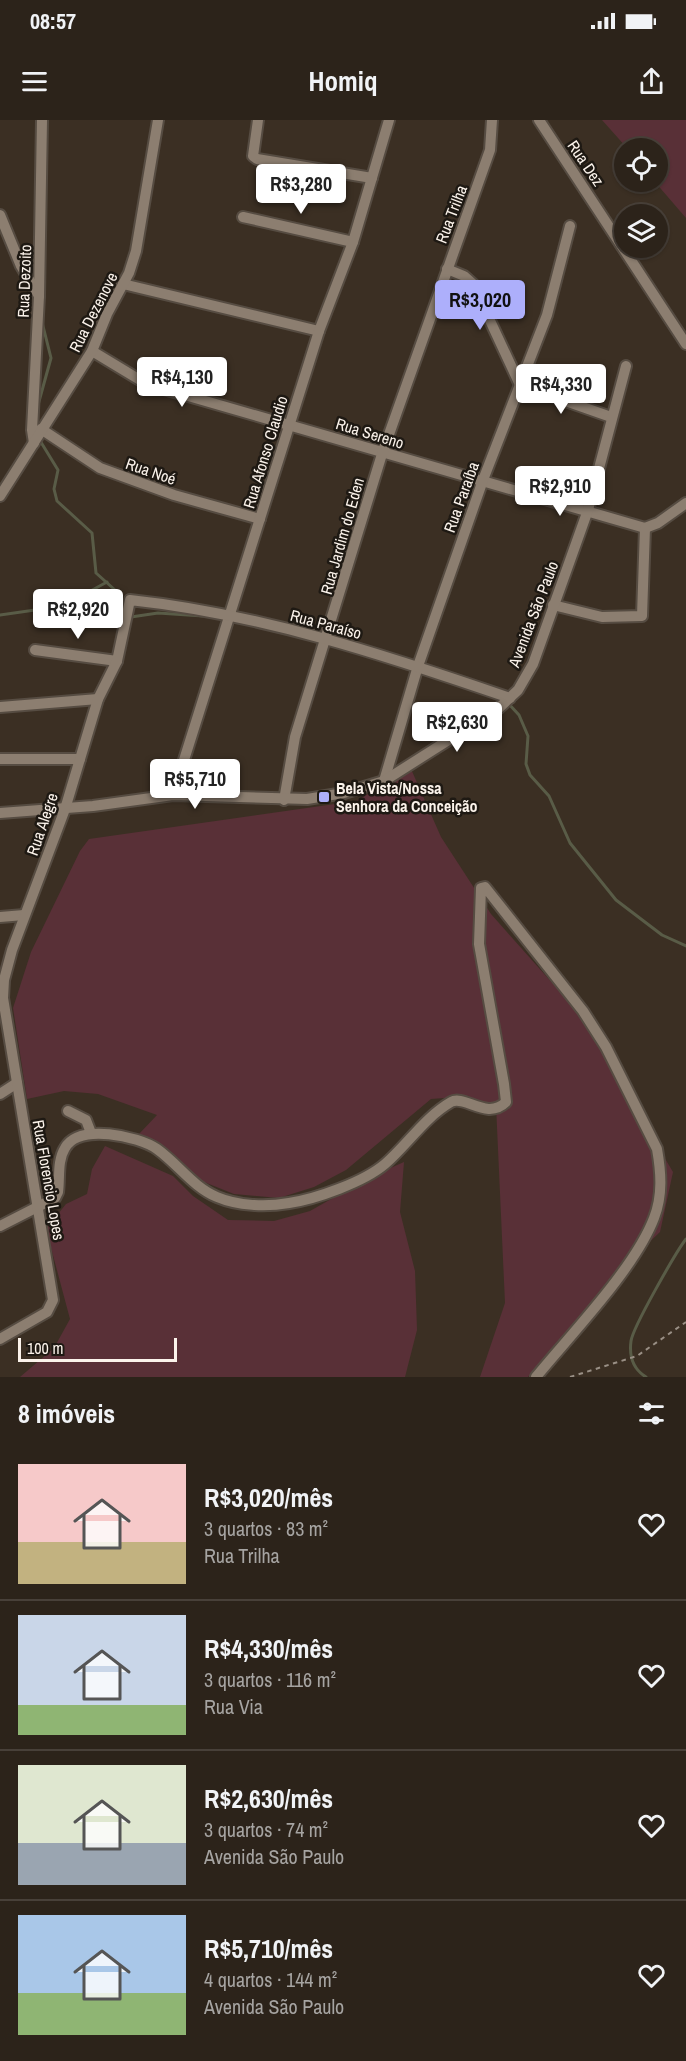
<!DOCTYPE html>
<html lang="pt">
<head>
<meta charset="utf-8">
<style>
  body { margin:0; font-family:"Archivo Narrow",sans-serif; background:#342b23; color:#f1f3f6; height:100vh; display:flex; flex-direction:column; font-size:22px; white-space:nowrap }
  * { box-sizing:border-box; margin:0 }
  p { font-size:20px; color:#a6a4a2 }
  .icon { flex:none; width:33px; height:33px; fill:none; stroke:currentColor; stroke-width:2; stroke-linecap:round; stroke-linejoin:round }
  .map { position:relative; height:1257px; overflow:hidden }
  .sheet { display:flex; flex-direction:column; background:#2c231a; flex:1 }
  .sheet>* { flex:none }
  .fabs { position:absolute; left:614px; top:18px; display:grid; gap:12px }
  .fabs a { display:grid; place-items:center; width:54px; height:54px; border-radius:50%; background:#2c231a; box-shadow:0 2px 4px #0004,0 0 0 2px #484039; font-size:30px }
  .scale { position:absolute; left:18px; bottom:15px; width:159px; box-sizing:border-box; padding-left:6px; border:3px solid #fbf3eb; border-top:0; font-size:16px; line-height:21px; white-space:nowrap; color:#fbf3eb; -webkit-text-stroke:4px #1e1913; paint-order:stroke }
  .price { position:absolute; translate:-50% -51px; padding:0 14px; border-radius:6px; background:#fff; color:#222; font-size:20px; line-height:39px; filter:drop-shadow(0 2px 3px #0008) }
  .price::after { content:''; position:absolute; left:50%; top:36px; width:18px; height:14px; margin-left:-9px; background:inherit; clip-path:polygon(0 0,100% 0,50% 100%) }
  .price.active { background:#adaffb; color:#111 }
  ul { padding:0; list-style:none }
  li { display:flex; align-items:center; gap:18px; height:150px; padding:0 18px }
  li+li { border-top:2px solid #484039 }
  li span { display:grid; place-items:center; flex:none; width:168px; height:120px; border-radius:0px; color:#555 }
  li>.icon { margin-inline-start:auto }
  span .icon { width:72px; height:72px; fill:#fffc; stroke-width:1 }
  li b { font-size:26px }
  h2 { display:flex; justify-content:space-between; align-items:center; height:72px; padding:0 18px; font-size:26px }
  .status { display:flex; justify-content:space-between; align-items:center; height:42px; padding:0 30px; background:#2c231a; direction:ltr }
  .status svg { height:16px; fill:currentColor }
  header { display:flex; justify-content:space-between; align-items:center; height:78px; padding:0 18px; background:#2c231a; font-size:27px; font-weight:700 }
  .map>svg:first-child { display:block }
  .green { fill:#593037 }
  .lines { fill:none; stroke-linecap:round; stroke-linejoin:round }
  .stream { stroke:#595c47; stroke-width:3 }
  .minor-casing { stroke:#564c42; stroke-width:14 }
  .path { stroke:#998f85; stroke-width:2; stroke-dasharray:4.5 4.5; stroke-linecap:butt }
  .minor { stroke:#8c7e70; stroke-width:10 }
  .poi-dot { fill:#adaffb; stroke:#1e1913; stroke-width:2 }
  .labels { text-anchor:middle; stroke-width:5; stroke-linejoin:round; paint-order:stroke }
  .street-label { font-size:16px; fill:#fbf3eb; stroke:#1e1913 }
  .poi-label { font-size:16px; font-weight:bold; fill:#fbf3eb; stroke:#1e1913; text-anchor:start }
</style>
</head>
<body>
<div class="status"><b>08:57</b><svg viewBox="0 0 49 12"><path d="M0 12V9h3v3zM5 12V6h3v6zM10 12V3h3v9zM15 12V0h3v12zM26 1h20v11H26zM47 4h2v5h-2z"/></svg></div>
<header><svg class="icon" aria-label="menu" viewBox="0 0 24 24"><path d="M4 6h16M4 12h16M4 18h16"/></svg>Homiq<svg class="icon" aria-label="share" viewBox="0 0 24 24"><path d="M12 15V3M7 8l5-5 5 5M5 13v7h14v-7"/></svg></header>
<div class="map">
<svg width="686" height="1257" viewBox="0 0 686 1257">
  <rect width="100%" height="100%" fill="#3b2f23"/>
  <g class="green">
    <polygon points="602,0 686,0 686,98 655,62 657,28 627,28"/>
    <polygon points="411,649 441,717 491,794 579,893 673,1052 660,1112 615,1155 528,1257 480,1257 505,1183 496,985 458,977 431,979 346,1050 314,1067 279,1078 234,1074 194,1058 166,1041 139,1014 157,995 98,974 64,971 27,979 13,888 31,832 80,731 89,719 356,681"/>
    <polygon points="105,1026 173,1056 193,1076 228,1100 274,1101 310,1091 370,1057 404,1042 400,1092 415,1151 417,1210 405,1257 20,1257 54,1228 70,1199 46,1109 66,1084 87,1074 92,1049"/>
  </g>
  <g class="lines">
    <g class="stream">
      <polyline points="38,285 51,238 42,202"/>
      <polyline points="39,319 58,350 54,369 57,381 92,413 96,453 115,470 120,494 131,497 158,493 203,496"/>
      <polyline points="0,495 63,486 107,462"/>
      <polyline points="507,582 519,595 528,616 526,644 530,655 549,676 570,723 616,780 662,815 686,826"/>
      <path d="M646,1257c-13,-8 -17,-21 -15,-36 2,-14 45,-89 55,-102"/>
    </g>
    <defs>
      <g id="minor">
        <polyline points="258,0 253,36 257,39 372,58"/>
        <polyline points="539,0 686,224"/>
        <polyline points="0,95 21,146 39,176"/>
        <polyline points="243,97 353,122"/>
        <polyline points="447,149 464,156 473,164 520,265 611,297"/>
        <polyline points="123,164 319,211"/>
        <polyline points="92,231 140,260 164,269 645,408"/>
        <polyline points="41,309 100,348 174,375 260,399"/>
        <polyline points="34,323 32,310 39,176 42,0"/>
        <polyline points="0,376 92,231 107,194 129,153 136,131 158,0"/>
        <polyline points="645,408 658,403 686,383"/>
        <polyline points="553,485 602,497 642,496 645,408"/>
        <polyline points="35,530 117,541"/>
        <polyline points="0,587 98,579"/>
        <polyline points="0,639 80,639"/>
        <polyline points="384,661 418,546 483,360 547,195 570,106"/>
        <polyline points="173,675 319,211 353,122 389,0"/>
        <polyline points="284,680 295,617 382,334 490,30 492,0"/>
        <polyline points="0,693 93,686 173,675 307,679 344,673 384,661 499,588 518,570 533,544 588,390 626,246"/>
        <polyline points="0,797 24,795"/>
        <polyline points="0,974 17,963"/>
        <polyline points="68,991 86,1000 91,1013"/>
        <path d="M0,1106l55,-28 3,-6c2,-14 -1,-31 7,-44 14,-25 73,-12 92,1 21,15 36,38 60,48 21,9 49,10 72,6 27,-4 75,-21 96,-39 22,-19 40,-47 66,-62 13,-8 36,19 55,0l-2,-18 -25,-140 2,-56 4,-1 98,124 23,36 51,102c4,23 6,46 -3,69 -19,50 -82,115 -118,159"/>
        <path d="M0,1219l47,-27 6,-12 -50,-302 1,-18 8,-30 53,-141 33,-110 19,-38 13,-61c131,14 255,55 380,98"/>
      </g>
    </defs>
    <use href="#minor" class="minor-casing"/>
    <polyline class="path" points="570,1257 637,1236 686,1202"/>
    <use href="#minor" class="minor"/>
  </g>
  <rect class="poi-dot" x="318" y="671" width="12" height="12" rx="3"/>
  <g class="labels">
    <g class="street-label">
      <text transform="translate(586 43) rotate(56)" y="6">Rua Dez</text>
      <text transform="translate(451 94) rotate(-69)" y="6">Rua Trilha</text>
      <text transform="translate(24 161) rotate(-88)" y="6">Rua Dezoito</text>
      <text transform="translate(93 192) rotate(-63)" y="6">Rua Dezenove</text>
      <text transform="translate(370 313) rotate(17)" y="6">Rua Sereno</text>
      <text transform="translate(265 332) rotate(-73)" y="6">Rua Afonso Claudio</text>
      <text transform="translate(151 351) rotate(19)" y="6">Rua Noé</text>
      <text transform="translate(461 377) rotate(-70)" y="6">Rua Paraíba</text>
      <text transform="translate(342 416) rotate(-74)" y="6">Rua Jardim do Eden</text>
      <text transform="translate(533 494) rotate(-69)" y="6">Avenida São Paulo</text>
      <text transform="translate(326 504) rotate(15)" y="6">Rua Paraíso</text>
      <text transform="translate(42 704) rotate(-71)" y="6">Rua Alegre</text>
      <text transform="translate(49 1060) rotate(80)" y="6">Rua Florencio Lopes</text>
    </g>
    <g class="poi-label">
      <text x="336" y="674">Bela Vista/Nossa<tspan x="336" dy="18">Senhora da Conceição</tspan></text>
    </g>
  </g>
</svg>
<div class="fabs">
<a><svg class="icon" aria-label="locate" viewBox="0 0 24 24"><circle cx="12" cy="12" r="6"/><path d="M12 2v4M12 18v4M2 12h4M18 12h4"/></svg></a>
<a><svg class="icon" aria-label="layers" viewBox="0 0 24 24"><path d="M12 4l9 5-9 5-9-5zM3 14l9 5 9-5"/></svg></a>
</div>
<div class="scale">100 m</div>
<b class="price" style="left:301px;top:95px">R$3,280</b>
<b class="price active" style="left:480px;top:211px">R$3,020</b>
<b class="price" style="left:182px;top:288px">R$4,130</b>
<b class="price" style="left:561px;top:295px">R$4,330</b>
<b class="price" style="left:560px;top:397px">R$2,910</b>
<b class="price" style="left:78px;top:520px">R$2,920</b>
<b class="price" style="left:457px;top:633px">R$2,630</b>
<b class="price" style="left:195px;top:690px">R$5,710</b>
</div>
<section class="sheet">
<h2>8 imóveis<svg class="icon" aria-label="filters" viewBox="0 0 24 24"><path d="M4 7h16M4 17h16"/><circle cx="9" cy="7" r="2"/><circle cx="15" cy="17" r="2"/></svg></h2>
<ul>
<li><span style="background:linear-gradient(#f6c9c9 65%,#c2b280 0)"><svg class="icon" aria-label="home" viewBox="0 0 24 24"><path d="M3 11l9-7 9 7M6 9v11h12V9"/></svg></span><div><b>R$3,020/mês</b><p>3 quartos · 83 m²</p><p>Rua Trilha</p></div><svg class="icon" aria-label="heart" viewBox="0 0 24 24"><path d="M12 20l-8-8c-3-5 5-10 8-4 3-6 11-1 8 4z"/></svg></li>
<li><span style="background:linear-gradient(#c9d6e8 75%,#8fb573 0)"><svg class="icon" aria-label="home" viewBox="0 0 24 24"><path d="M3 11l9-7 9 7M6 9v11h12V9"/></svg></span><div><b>R$4,330/mês</b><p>3 quartos · 116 m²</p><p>Rua Via</p></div><svg class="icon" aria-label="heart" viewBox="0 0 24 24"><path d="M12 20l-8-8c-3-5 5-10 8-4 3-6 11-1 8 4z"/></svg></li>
<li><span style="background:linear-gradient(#dfe7d0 65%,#9aa5b1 0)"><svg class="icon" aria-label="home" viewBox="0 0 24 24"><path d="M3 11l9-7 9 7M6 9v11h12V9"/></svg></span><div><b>R$2,630/mês</b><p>3 quartos · 74 m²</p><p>Avenida São Paulo</p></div><svg class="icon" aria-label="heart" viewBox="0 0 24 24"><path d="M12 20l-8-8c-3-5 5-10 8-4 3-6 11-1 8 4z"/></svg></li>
<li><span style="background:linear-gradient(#a9c7e8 65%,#8fb573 0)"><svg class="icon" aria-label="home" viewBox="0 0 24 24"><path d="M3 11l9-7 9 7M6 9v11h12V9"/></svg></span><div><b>R$5,710/mês</b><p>4 quartos · 144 m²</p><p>Avenida São Paulo</p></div><svg class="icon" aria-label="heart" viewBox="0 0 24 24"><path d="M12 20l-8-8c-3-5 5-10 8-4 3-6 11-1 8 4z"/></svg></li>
</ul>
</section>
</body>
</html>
